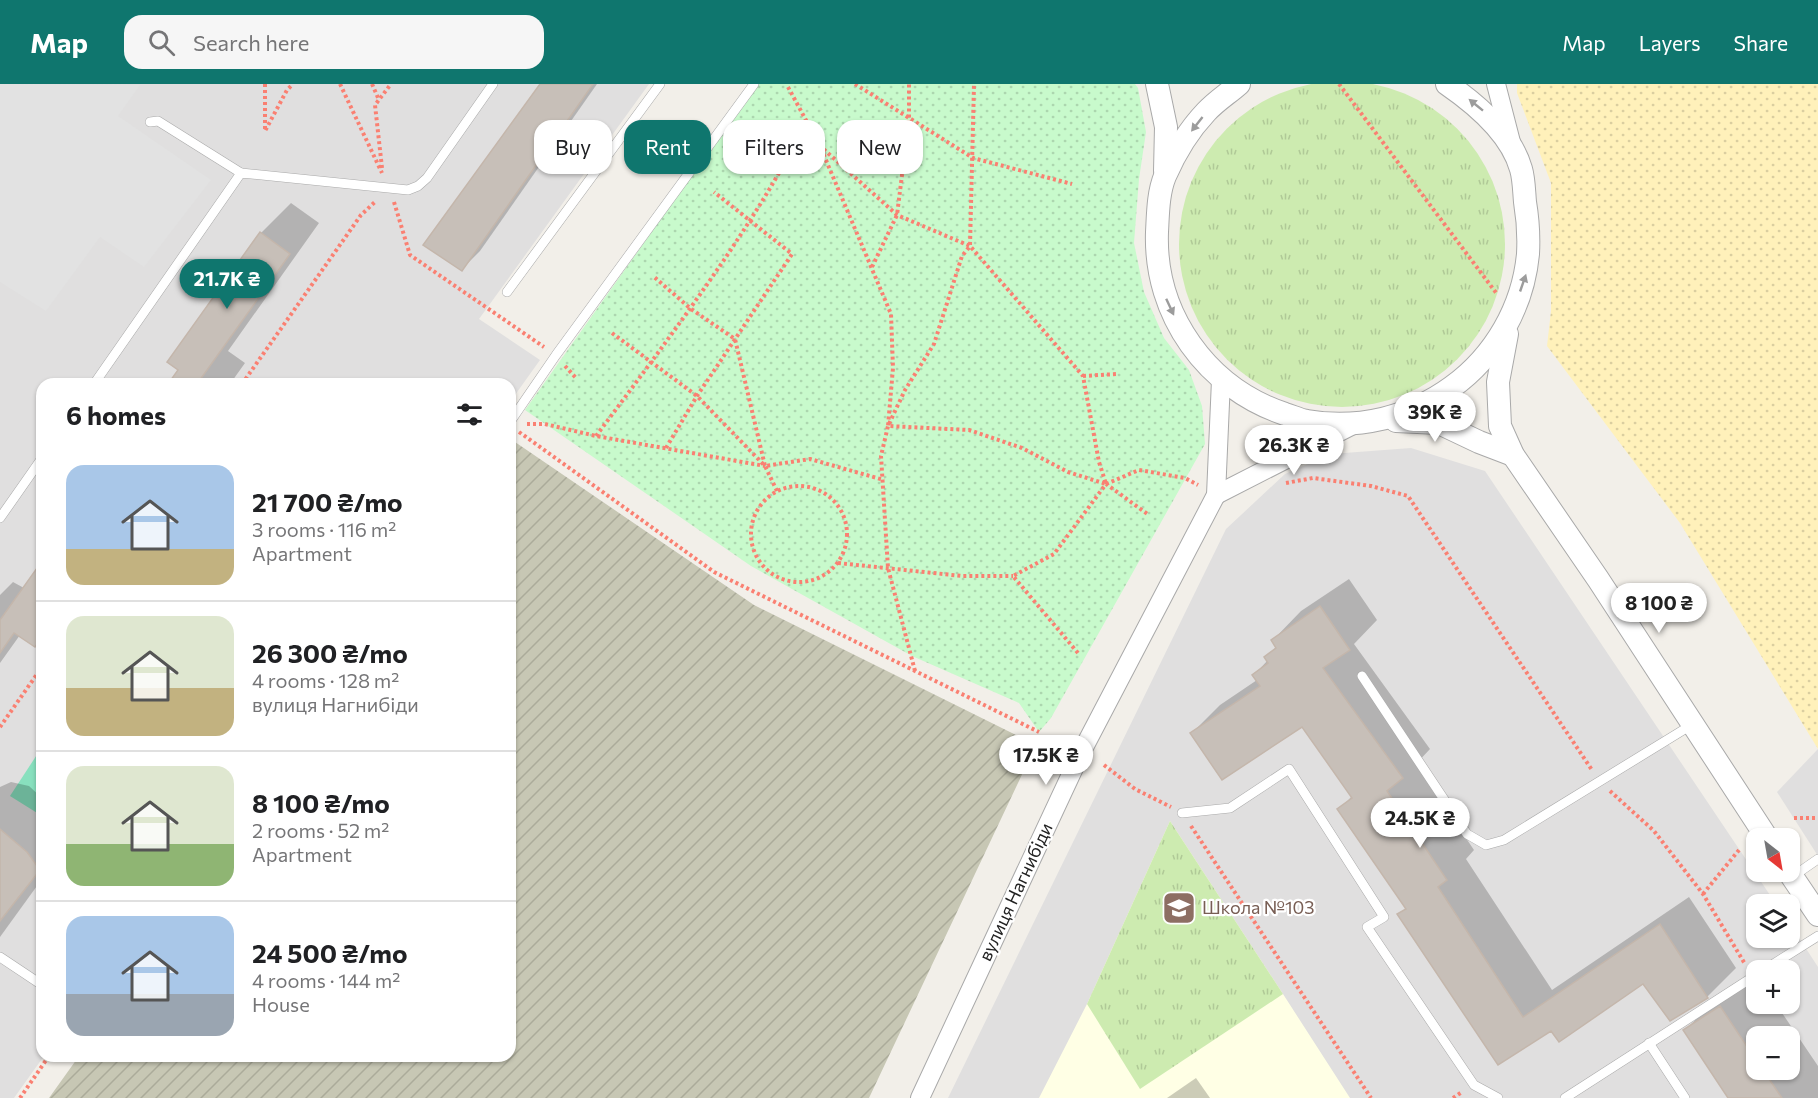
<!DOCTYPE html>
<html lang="en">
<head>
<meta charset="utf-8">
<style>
  body { margin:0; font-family:Commissioner,sans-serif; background:#f6f6f6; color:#202124; height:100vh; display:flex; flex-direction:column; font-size:22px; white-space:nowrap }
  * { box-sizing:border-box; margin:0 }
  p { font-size:20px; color:#757577 }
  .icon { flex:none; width:33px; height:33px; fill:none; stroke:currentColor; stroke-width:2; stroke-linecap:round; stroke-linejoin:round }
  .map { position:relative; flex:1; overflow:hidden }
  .details { position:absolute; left:36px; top:294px; width:480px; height:684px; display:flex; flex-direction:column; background:#fff; border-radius:18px; box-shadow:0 2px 4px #0004 }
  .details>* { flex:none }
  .guide { position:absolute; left:534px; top:36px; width:570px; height:54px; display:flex; gap:12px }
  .needle { width:39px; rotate:149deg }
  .tools { position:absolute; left:1746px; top:744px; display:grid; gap:12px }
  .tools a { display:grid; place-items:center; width:54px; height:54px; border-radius:12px; background:#fff; box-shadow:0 2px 4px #0004; font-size:30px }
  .price { position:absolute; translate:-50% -51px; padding:0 14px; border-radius:21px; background:#fff; color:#222; font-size:20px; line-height:39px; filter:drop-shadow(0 2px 3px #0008) }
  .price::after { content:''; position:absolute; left:50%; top:36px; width:18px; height:14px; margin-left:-9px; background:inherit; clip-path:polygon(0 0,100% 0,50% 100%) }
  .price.current { background:#0f766e; color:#fff }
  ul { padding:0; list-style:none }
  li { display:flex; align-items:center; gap:18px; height:150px; padding:0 30px }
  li+li { border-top:2px solid #e0e0e0 }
  li span { display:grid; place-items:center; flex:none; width:168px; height:120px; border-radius:18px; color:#555 }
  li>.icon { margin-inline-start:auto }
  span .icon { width:72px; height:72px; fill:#fffc; stroke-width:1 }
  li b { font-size:26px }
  h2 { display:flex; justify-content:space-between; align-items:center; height:72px; padding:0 30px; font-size:26px }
  .pill { padding:0 21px; border-radius:18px; background:#fff; box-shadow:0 2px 4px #0004; font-size:21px; line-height:54px }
  .pill.current { background:#0f766e; color:#fff }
  header { display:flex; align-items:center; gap:36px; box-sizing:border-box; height:84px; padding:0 30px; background:#0f766e; color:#fff }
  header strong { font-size:28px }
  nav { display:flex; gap:33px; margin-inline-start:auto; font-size:21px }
  .search { width:420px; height:54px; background:#f6f6f6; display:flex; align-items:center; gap:15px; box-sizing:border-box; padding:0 21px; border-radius:18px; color:#757577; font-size:22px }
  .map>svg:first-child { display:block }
  .residential { fill:#e0dfdf; fill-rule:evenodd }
  .education { fill:#ffffe5 }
  .construction { fill:url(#construction-furrows) }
  .grass { fill:url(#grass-tufts) }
  .sand { fill:url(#sand-dots) }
  .park { fill:url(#park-dots) }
  .pitch { fill:#88e0be }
  .parking { fill:#e2e2e2 }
  .shadow { fill:#0003; fill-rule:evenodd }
  .building { fill:#c7bfb8; stroke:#c4b6ab; stroke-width:1.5 }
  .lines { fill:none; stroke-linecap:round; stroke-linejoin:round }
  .service-casing { stroke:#a9a9a9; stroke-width:10 }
  .minor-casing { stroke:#a9a9a9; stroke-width:20 }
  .tertiary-casing { stroke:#a9a9a9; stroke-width:24 }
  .path { stroke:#fa8072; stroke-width:4; stroke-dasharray:3 3; stroke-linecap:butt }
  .service { stroke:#fff; stroke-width:9 }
  .minor { stroke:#fff; stroke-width:18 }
  .tertiary { stroke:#fff; stroke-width:22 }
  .oneway { fill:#9c9c9c }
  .labels { text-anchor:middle; stroke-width:4.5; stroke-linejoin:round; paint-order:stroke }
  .street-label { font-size:18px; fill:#222; stroke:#fff }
  .education-label { font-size:18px; fill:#785e54; stroke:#fff; text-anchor:start }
</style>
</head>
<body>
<header>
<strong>Map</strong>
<div class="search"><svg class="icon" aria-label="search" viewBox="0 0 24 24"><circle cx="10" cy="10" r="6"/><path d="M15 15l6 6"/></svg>Search here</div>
<nav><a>Map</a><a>Layers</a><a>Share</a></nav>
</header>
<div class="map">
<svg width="1818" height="1014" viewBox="0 0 1818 1014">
  <defs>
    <pattern id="construction-furrows" width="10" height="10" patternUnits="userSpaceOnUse" patternTransform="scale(1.5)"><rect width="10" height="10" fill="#c7c7b4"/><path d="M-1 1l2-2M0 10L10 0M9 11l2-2" fill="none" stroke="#abab9a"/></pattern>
    <pattern id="grass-tufts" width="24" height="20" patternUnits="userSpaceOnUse" patternTransform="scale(1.5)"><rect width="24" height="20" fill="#cdebb0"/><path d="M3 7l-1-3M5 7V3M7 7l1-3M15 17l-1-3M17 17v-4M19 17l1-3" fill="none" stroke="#b0c997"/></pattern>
    <pattern id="sand-dots" width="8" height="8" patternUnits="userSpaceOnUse" patternTransform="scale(1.5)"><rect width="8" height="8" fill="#fff1ba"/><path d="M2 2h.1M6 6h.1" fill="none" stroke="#dacea0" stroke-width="1.8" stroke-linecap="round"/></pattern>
    <pattern id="park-dots" width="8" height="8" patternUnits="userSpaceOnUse" patternTransform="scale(1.5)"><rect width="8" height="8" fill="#c8facc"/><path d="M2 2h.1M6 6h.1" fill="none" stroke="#acd6af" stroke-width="1.8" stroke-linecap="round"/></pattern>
  </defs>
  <rect width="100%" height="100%" fill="#f2efe9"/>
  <g class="residential">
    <polygon points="0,0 649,0 479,235 540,276 510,318 510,300 42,300 42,972 44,972 14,1014 0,1014"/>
    <path d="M1411,364l74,23 291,433h-20v34h34v-14l28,43v131h-870l278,-569 59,-55 46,-20zM1756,886h34v34h-34zM1756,952h34v34h-34z"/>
    <polygon points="1818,665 1818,772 1777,708"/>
  </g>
  <polygon class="education" points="1170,737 1283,910 1350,1014 1039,1014 1087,920"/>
  <polygon class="construction" points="515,358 754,521 1036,661 869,1014 49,1014 79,972 510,972 510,365"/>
  <g class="grass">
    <circle cx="1342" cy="160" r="163"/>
    <polygon points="1170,737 1283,910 1140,1005 1087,920"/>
  </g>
  <polygon class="sand" points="1517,0 1818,0 1818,665 1680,439 1547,262 1551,227 1551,99 1517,9"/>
  <polygon class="park" points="757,0 1135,0 1138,4 1146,48 1139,95 1134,159 1144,208 1164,254 1189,286 1202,322 1205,360 1051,634 1039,648 1019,619 912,572 751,482 525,326"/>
  <polygon class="pitch" points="42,663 42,732 10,712"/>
  <polygon class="parking" points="0,0 140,1 118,32 211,96 144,183 100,153 46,227 0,198"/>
  <g class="shadow">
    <polygon points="542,0 597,0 480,167 462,185"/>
    <polygon points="291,119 319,139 228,267 245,279 230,300 170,300 261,149"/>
    <polygon points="42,479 42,555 35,562 20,551 0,579 0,511 13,498 24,504"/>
    <polygon points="1349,495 1377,536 1354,560 1430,665 1416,680 1474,766 1466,775 1552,906 1689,813 1736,884 1707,913 1671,935 1644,898 1551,945 1499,979 1399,830 1407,823 1339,726 1352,712 1302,641 1192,649 1220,621 1257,596 1254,591 1268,576 1266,573 1277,562 1273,556 1301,527"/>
    <polygon points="11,698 29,702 42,714 42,795 0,853 0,703"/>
    <path d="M1756,890v30h20l42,62v32h-88l-45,-68 35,-34zM1756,952h34v34h-34z"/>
    <polygon points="1196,994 1210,1014 1167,1014"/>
  </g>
  <g class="building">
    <polygon points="540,0 593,0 462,187 423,161"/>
    <polygon points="260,148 290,170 197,300 168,300 178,286 167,278"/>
    <polygon points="42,477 42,554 35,563 14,549 0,569 0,536"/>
    <polygon points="1320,522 1350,566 1323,584 1403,694 1387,707 1447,796 1438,803 1523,933 1660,840 1708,914 1670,937 1643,900 1559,958 1551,947 1498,981 1397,830 1406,825 1337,725 1352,714 1302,643 1222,696 1190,649 1260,602 1252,591 1268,579 1264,573 1276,564 1271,556"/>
    <polygon points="0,745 27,768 40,786 0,837"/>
    <polygon points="1720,922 1756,976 1756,986 1763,986 1782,1014 1728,1014 1683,946"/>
  </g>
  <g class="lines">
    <defs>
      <g id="service">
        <polyline points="150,38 158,37 241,89"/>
        <polyline points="507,208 660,0"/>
        <polyline points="94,300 241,89 408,106 418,102 427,94 493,0"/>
        <polyline points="510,338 556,271 754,0"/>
        <polyline points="0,434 42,374"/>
        <polyline points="1362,592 1467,750 1486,761 1504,756 1693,640"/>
        <polyline points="1182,729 1230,724 1289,685 1384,833 1367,843 1474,1001 1498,1014"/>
        <polyline points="1792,793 1818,775"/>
        <polyline points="0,873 42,901"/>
        <polyline points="1764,886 1818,852"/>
        <polyline points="1649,959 1685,1014"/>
        <polyline points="1565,1014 1756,891"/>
      </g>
      <g id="minor">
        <polyline points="1496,0 1511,58"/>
        <polyline points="1216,411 1355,340"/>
        <polyline points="920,1014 1081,669 1216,411 1221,296"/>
      </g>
      <g id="tertiary">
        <polyline points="1157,0 1166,43 1165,87"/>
        <path d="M1239,0c-10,9 -23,17 -33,28 -17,18 -31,41 -41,64 -7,17 -7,38 -8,56 -3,83 50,156 128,182 7,2 15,6 22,7 51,9 104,-4 145,-34 43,-31 71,-80 76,-133 1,-18 0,-34 -3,-52 -1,-11 -1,-23 -4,-33 -10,-36 -45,-65 -74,-85"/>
        <polyline points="1507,250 1498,298 1500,342 1513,371 1598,495 1767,754"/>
        <polyline points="1396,337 1439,339 1479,358 1513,371"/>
        <polyline points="1789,788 1818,831"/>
      </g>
    </defs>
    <use href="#service" class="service-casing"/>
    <use href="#minor" class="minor-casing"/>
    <use href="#tertiary" class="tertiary-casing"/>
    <g class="path">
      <polyline points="265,0 265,47 287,6 293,0"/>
      <polyline points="340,0 382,89"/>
      <polyline points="372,0 379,16"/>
      <polyline points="855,0 973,74 1072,100"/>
      <polyline points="1339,0 1497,210"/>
      <polyline points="788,3 820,62 897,131 970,162 1083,292 1099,378 1106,400 1068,388 1022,364 969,346 888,342 893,284 891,230 820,62"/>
      <polyline points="382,84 375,21 391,0"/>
      <polyline points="394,118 410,171 544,263"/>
      <polyline points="872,183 897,131 909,35 909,0"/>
      <polyline points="612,249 697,312 765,382 735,255 691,225 653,192"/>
      <polyline points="565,282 577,295"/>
      <polyline points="1083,292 1117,290"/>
      <polyline points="242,300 361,131 376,117"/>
      <polyline points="527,340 545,340 596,352 765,382"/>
      <polyline points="519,348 714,488 1039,648"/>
      <path d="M596,352c45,-60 90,-120 132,-182 29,-44 56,-85 78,-134"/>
      <polyline points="666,364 697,312 792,170 714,108"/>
      <polyline points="1286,399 1313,394 1371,402 1408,412 1592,686"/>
      <polyline points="1106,400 1139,386 1185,394 1198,401"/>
      <circle cx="799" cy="450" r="48"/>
      <polyline points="777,407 765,382 810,375 884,396"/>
      <polyline points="838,479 962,492 1013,492"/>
      <polyline points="1078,569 1013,492 1054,470 1106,400 1149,431"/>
      <polyline points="915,587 888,484 881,372 888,342 905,306 934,260 962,172 970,162 974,0"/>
      <polyline points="0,643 42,583"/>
      <polyline points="1104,681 1135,705 1171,723"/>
      <polyline points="1610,707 1654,747 1703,810 1745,880"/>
      <polyline points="1794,734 1818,734"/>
      <polyline points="1191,742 1371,1014"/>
      <polyline points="1703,810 1739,766"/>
      <polyline points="20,1014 49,972"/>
      <polyline points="1453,1014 1462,1008"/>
    </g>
    <use href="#service" class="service"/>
    <use href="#minor" class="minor"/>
    <use href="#tertiary" class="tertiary"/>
  </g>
  <defs><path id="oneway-solid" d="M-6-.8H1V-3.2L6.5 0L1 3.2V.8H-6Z" transform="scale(1.5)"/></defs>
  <g class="oneway">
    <use href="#oneway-solid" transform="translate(1476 21) rotate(-141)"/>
    <use href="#oneway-solid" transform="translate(1197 40) rotate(128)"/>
    <use href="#oneway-solid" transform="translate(1523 199) rotate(-71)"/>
    <use href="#oneway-solid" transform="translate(1170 223) rotate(65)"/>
  </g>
  <defs>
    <symbol id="school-square" viewBox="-11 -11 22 22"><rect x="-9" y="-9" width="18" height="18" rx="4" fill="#8d6e63" stroke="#fff"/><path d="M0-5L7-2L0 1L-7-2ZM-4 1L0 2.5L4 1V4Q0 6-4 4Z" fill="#fff"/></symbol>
  </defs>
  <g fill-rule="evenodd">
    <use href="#school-square" x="1160" y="805" width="38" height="38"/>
  </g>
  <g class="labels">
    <g class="street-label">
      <text transform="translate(1016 808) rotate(-65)" y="6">вулиця Нагнибіди</text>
    </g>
    <g class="education-label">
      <text x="1202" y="830">Школа №103</text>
    </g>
  </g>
</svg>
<div class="tools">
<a><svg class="needle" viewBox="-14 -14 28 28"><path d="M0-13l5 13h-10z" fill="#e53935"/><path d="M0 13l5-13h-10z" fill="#757577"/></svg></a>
<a><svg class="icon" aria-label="layers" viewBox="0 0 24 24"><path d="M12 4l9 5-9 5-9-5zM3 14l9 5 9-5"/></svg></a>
<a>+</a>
<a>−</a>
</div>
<b class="price current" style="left:227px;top:226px">21.7K ₴</b>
<b class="price" style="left:1435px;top:359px">39K ₴</b>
<b class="price" style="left:1294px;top:392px">26.3K ₴</b>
<b class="price" style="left:1659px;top:550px">8 100 ₴</b>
<b class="price" style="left:1046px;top:702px">17.5K ₴</b>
<b class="price" style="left:1420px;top:765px">24.5K ₴</b>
<div class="guide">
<a class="pill">Buy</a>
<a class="pill current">Rent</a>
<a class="pill">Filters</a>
<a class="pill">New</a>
</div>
<section class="details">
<h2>6 homes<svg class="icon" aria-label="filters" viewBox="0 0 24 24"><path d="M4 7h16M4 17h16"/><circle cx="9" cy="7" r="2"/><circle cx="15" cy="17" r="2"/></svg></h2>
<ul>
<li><span style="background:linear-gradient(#a9c7e8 70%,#c2b280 0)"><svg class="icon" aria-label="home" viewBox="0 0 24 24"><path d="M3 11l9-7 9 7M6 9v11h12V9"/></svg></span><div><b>21 700 ₴/mo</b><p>3 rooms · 116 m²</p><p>Apartment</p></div></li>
<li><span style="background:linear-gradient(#dfe7d0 60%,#c2b280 0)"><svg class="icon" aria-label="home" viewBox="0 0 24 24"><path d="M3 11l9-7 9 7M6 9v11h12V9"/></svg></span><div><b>26 300 ₴/mo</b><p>4 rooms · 128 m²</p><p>вулиця Нагнибіди</p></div></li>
<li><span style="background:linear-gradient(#dfe7d0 65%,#8fb573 0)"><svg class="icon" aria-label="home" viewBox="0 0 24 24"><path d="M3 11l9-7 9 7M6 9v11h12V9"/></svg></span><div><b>8 100 ₴/mo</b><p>2 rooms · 52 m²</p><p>Apartment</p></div></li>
<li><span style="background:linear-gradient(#a9c7e8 65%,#9aa5b1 0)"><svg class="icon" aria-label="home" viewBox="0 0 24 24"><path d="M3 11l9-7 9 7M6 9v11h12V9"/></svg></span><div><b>24 500 ₴/mo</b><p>4 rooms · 144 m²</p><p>House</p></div></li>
</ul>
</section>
</div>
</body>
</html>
